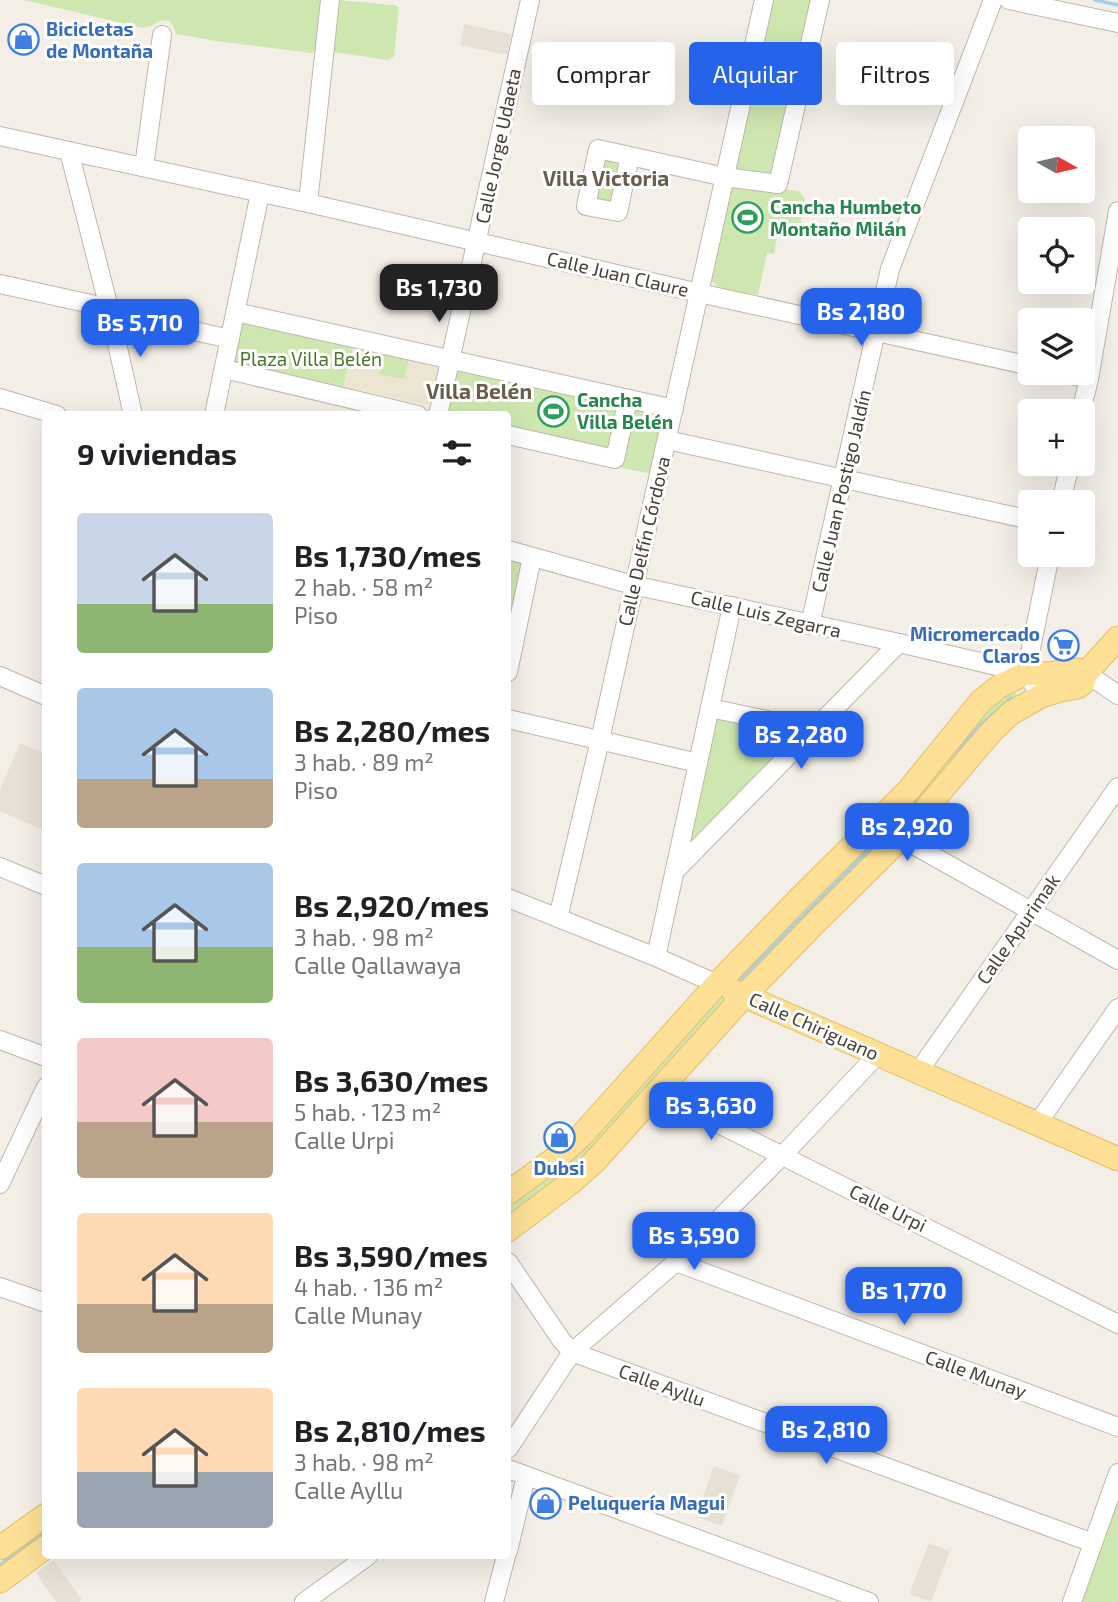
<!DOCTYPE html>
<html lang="es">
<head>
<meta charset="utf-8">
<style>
  body { margin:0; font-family:"Exo 2",sans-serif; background:#f6f6f6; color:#202124; height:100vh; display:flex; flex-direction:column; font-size:26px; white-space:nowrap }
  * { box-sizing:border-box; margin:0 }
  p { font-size:23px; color:#757577 }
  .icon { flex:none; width:38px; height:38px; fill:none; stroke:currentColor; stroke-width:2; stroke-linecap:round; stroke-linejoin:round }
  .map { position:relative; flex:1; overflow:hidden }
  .panel { position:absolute; left:42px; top:411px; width:469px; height:1148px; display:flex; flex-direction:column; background:#fff; border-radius:7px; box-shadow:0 7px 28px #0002 }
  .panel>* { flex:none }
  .hud { position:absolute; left:532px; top:42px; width:480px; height:63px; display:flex; gap:14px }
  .needle { width:46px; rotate:98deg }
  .tools { position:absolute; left:1018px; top:126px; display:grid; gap:14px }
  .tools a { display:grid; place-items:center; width:77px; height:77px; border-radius:7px; background:#fff; box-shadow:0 7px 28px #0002; font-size:35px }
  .price { position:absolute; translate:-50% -60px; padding:0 16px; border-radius:14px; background:#2563eb; color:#fff; font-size:23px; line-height:46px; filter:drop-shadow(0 2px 4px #0008) }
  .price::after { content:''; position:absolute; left:50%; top:42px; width:21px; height:16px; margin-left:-10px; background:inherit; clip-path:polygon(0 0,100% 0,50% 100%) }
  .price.selected { background:#222; color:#fff }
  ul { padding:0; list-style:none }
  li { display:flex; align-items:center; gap:21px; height:175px; padding:0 35px }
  li span { display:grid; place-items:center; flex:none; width:196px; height:140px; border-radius:7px; color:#555 }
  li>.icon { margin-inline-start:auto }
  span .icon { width:84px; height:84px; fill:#fffc; stroke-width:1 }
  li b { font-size:30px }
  h2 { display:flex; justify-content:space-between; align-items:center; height:84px; padding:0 35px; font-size:30px }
  .pill { padding:0 24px; border-radius:7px; background:#fff; box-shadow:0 7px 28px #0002; font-size:24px; line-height:63px }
  .pill.selected { background:#2563eb; color:#fff }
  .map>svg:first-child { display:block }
  .residential { fill:#e7e1d5 }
  .education { fill:#ece5d1 }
  .green { fill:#cee7b0 }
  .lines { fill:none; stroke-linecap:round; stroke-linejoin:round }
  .stream { stroke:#a3d0f0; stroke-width:3.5 }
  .minor-casing { stroke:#bfb7a9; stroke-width:20 }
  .major-casing { stroke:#e3bd65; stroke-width:25 }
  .minor { stroke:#fff; stroke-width:18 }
  .major { stroke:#fde096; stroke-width:23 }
  .labels { text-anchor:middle; stroke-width:6; stroke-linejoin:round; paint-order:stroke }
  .shop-label { font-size:19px; font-weight:bold; fill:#366cbe; stroke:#fff; text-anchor:start }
  .street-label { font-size:19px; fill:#464036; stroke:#fff }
  .leisure-label { font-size:19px; font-weight:bold; fill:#27864d; stroke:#fff; text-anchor:start }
  .park-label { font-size:19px; fill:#477729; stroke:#fff }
  .neighbourhood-label { font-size:21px; font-weight:bold; fill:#695e4d; stroke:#fff }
</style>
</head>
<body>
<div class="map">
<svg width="1118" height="1602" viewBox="0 0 1118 1602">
  <rect width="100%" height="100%" fill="#f3efe7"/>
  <g class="residential">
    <polygon points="464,24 511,34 507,55 460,45"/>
    <polygon points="20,743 45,754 45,831 0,811 0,790"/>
    <polygon points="714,1466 740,1475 722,1526 696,1517"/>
    <polygon points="929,1543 950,1551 931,1602 909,1594"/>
    <polygon points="54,1560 82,1600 80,1602 56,1602 36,1573"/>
  </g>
  <polygon class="education" points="353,344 438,363 439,367 431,401 427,405 344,387"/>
  <g class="green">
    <path d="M24,0h298l-5,49 -5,4 -96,-12 -40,-7c-7,-26 -19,-7 -33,-6z"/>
    <polygon points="338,0 394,5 399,7 394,57 387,60 334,52 332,49"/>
    <polygon points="771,0 815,0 776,176 733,172"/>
    <polygon points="599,159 622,160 615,203 595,203"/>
    <path d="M738,182l59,9 4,2 4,6 -6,34 -7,5 -15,-3 -3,19 -7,-1 -9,42c-14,-3 -38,-2 -47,-15l19,-91 3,-4z"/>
    <polygon points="243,321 354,341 342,393 233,365 241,323"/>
    <polygon points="384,353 409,359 404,379 379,374"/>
    <polygon points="456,369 619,403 610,451 508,431 508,415 446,415"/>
    <polygon points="632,406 665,413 652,474 618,467"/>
    <polygon points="511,558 526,559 508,656 508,567"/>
    <polygon points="1013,691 1020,698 896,830 890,815 989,705"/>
    <polygon points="715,718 798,734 694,841 690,837"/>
    <polygon points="879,829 892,837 748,983 738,984 733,977"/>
    <polygon points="717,992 733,998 585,1162 508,1218 508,1201"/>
    <polygon points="1118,1491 1118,1602 1078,1602"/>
  </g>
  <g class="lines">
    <g class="stream">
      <polyline points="1095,0 1118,5"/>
      <polyline points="951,762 973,732 1011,698"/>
      <polyline points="895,824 927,789"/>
      <polyline points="740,979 883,836"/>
      <polyline points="0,1565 46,1532"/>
    </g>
    <defs>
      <g id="minor">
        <polyline points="1009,0 1118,23"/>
        <polyline points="0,136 308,203 699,293 1031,366"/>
        <polyline points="69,151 109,308 133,415"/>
        <polyline points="630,156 618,212 586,206 598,149 725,177 778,184 820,0"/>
        <polyline points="144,167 162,35"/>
        <polyline points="308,203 330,0"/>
        <polyline points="0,284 109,308"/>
        <polyline points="110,312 230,339"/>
        <polyline points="236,312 674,409"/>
        <polyline points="224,369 418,415"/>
        <polyline points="1063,373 1089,379"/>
        <polyline points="0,398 57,415"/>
        <polyline points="1081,411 1089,379 1118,211"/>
        <polyline points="214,415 260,193"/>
        <polyline points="438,415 530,0"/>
        <polyline points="508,435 615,459 628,399"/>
        <polyline points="667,440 1031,520"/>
        <polyline points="1061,502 1070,464"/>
        <polyline points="508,550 633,585 899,643 1026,673"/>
        <polyline points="810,625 890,269 993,0"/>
        <polyline points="508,672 532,557"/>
        <polyline points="1086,673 1118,695"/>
        <polyline points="0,676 46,696"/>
        <polyline points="1041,696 1026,673 1050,555"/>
        <polyline points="710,708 814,730"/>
        <polyline points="508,719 698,763"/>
        <polyline points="878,821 901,838 1118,960"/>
        <polyline points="0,867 46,886"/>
        <polyline points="675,871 899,643"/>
        <polyline points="508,898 656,957 717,984"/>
        <polyline points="558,918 600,740 764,0"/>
        <polyline points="656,957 732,606"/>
        <polyline points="0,1040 46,1057"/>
        <polyline points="918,1072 1118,787"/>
        <polyline points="657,1093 1118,1324"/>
        <polyline points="1037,1124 1118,1008"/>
        <polyline points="0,1184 46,1087"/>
        <polyline points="508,1262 562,1341 572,1352 1093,1543"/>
        <polyline points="676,1262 1118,1427"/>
        <polyline points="0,1287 46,1303"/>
        <polyline points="508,1449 572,1352 676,1262 782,1156 878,1054"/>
        <polyline points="508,1469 869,1602"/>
        <polyline points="508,1551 526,1476"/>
        <polyline points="304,1602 368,1556"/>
        <polyline points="494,1602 506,1556"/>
        <polyline points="1072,1602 1118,1473"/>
      </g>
      <g id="major">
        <polyline points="733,991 1118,1159"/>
        <polyline points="508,1193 561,1154 581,1136 717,984 798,900 908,791 981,701 1000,686 1026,673 1048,674 1078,670 1086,673"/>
        <polyline points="508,1230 574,1180 594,1162 745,995 813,925 901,838 991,732 1011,713 1041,696 1060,690 1077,687 1083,683 1086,673 1118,638"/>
        <polyline points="0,1548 46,1515"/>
        <polyline points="0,1581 46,1547"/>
      </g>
    </defs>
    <use href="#minor" class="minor-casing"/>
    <use href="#major" class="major-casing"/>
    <use href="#minor" class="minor"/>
    <use href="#major" class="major"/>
  </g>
  <defs>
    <symbol id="shop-ring" viewBox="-11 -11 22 22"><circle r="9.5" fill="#fff" stroke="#3f7fe0" stroke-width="1.5"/><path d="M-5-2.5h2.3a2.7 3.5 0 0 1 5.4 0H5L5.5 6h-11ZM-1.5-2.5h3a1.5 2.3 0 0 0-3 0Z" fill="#3f7fe0"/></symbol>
    <symbol id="stadium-ring" viewBox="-11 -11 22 22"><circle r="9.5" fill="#fff" stroke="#2e9e5b" stroke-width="1.5"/><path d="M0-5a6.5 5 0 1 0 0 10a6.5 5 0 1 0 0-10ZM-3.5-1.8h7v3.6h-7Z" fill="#2e9e5b"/></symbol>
    <symbol id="supermarket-ring" viewBox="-11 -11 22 22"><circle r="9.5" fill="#fff" stroke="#3f7fe0" stroke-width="1.5"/><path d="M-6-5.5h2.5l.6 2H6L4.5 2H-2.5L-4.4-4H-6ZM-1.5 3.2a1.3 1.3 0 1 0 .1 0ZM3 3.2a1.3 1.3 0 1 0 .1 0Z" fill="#3f7fe0"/></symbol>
  </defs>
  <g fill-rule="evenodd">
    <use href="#shop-ring" x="6" y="22" width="35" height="35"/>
    <use href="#stadium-ring" x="730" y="200" width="35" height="35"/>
    <use href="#stadium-ring" x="536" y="394" width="35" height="35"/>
    <use href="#supermarket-ring" x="1046" y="628" width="35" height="35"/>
    <use href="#shop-ring" x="542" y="1120" width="35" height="35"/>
    <use href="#shop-ring" x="528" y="1486" width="35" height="35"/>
  </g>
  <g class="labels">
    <g class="shop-label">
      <text x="46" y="36">Bicicletas<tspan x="46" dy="22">de Montaña</tspan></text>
      <text x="1040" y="641" text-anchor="end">Micromercado<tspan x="1040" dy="22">Claros</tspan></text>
      <text x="559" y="1175" text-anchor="middle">Dubsi</text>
      <text x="568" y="1510">Peluquería Magui</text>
    </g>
    <g class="street-label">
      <text transform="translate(498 146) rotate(-78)" y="7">Calle Jorge Udaeta</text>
      <text transform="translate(618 274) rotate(13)" y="7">Calle Juan Claure</text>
      <text transform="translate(841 491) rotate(-77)" y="7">Calle Juan Postigo Jaldín</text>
      <text transform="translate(644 541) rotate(-77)" y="7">Calle Delfín Córdova</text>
      <text transform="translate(766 614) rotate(13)" y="7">Calle Luis Zegarra</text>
      <text transform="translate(1018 929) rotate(-55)" y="7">Calle Apurimak</text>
      <text transform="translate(814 1026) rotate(24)" y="7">Calle Chiriguano</text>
      <text transform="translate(888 1208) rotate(26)" y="7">Calle Urpi</text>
      <text transform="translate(976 1374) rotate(20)" y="7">Calle Munay</text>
      <text transform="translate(662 1385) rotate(20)" y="7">Calle Ayllu</text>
    </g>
    <g class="leisure-label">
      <text x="770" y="214">Cancha Humbeto<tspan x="770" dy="22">Montaño Milán</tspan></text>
      <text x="577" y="407">Cancha<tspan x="577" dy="22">Villa Belén</tspan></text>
    </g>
    <g class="park-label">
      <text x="311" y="366">Plaza Villa Belén</text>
    </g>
    <g class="neighbourhood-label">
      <text x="606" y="186">Villa Victoria</text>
      <text x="479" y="399">Villa Belén</text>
    </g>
  </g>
</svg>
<div class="tools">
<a><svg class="needle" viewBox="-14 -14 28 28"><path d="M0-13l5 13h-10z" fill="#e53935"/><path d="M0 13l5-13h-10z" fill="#757577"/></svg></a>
<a><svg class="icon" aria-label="locate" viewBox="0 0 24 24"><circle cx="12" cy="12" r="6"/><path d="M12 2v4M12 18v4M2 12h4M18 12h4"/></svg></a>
<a><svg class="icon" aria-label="layers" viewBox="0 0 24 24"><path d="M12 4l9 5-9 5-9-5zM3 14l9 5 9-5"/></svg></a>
<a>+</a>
<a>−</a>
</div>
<b class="price selected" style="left:439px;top:324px">Bs 1,730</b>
<b class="price" style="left:861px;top:348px">Bs 2,180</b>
<b class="price" style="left:140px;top:359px">Bs 5,710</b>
<b class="price" style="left:801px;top:771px">Bs 2,280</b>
<b class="price" style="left:907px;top:863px">Bs 2,920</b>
<b class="price" style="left:711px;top:1142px">Bs 3,630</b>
<b class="price" style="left:694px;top:1272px">Bs 3,590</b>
<b class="price" style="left:904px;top:1327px">Bs 1,770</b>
<b class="price" style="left:826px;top:1466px">Bs 2,810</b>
<div class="hud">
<a class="pill">Comprar</a>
<a class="pill selected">Alquilar</a>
<a class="pill">Filtros</a>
</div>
<section class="panel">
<h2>9 viviendas<svg class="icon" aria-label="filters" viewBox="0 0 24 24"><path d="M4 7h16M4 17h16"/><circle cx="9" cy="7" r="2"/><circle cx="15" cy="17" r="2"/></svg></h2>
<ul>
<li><span style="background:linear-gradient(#c9d6e8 65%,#8fb573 0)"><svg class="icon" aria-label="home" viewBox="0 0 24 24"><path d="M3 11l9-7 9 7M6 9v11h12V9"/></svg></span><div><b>Bs 1,730/mes</b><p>2 hab. · 58 m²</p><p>Piso</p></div></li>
<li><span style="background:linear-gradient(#a9c7e8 65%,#b9a48a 0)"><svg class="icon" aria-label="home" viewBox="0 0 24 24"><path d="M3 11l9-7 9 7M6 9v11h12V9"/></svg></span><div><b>Bs 2,280/mes</b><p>3 hab. · 89 m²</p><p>Piso</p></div></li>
<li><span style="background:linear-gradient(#a9c7e8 60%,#8fb573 0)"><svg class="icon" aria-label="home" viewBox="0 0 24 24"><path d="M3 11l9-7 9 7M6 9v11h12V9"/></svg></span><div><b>Bs 2,920/mes</b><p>3 hab. · 98 m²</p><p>Calle Qallawaya</p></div></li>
<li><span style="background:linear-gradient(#f6c9c9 60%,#b9a48a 0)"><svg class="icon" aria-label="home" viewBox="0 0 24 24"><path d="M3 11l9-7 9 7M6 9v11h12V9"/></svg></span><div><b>Bs 3,630/mes</b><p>5 hab. · 123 m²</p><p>Calle Urpi</p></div></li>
<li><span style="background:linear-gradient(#ffd9b3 65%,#b9a48a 0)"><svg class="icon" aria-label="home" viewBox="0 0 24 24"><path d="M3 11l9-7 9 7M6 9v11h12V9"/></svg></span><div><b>Bs 3,590/mes</b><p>4 hab. · 136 m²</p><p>Calle Munay</p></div></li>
<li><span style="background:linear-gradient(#ffd9b3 60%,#9aa5b1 0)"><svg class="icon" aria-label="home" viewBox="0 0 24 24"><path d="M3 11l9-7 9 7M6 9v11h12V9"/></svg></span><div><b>Bs 2,810/mes</b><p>3 hab. · 98 m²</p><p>Calle Ayllu</p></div></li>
</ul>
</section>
</div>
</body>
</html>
